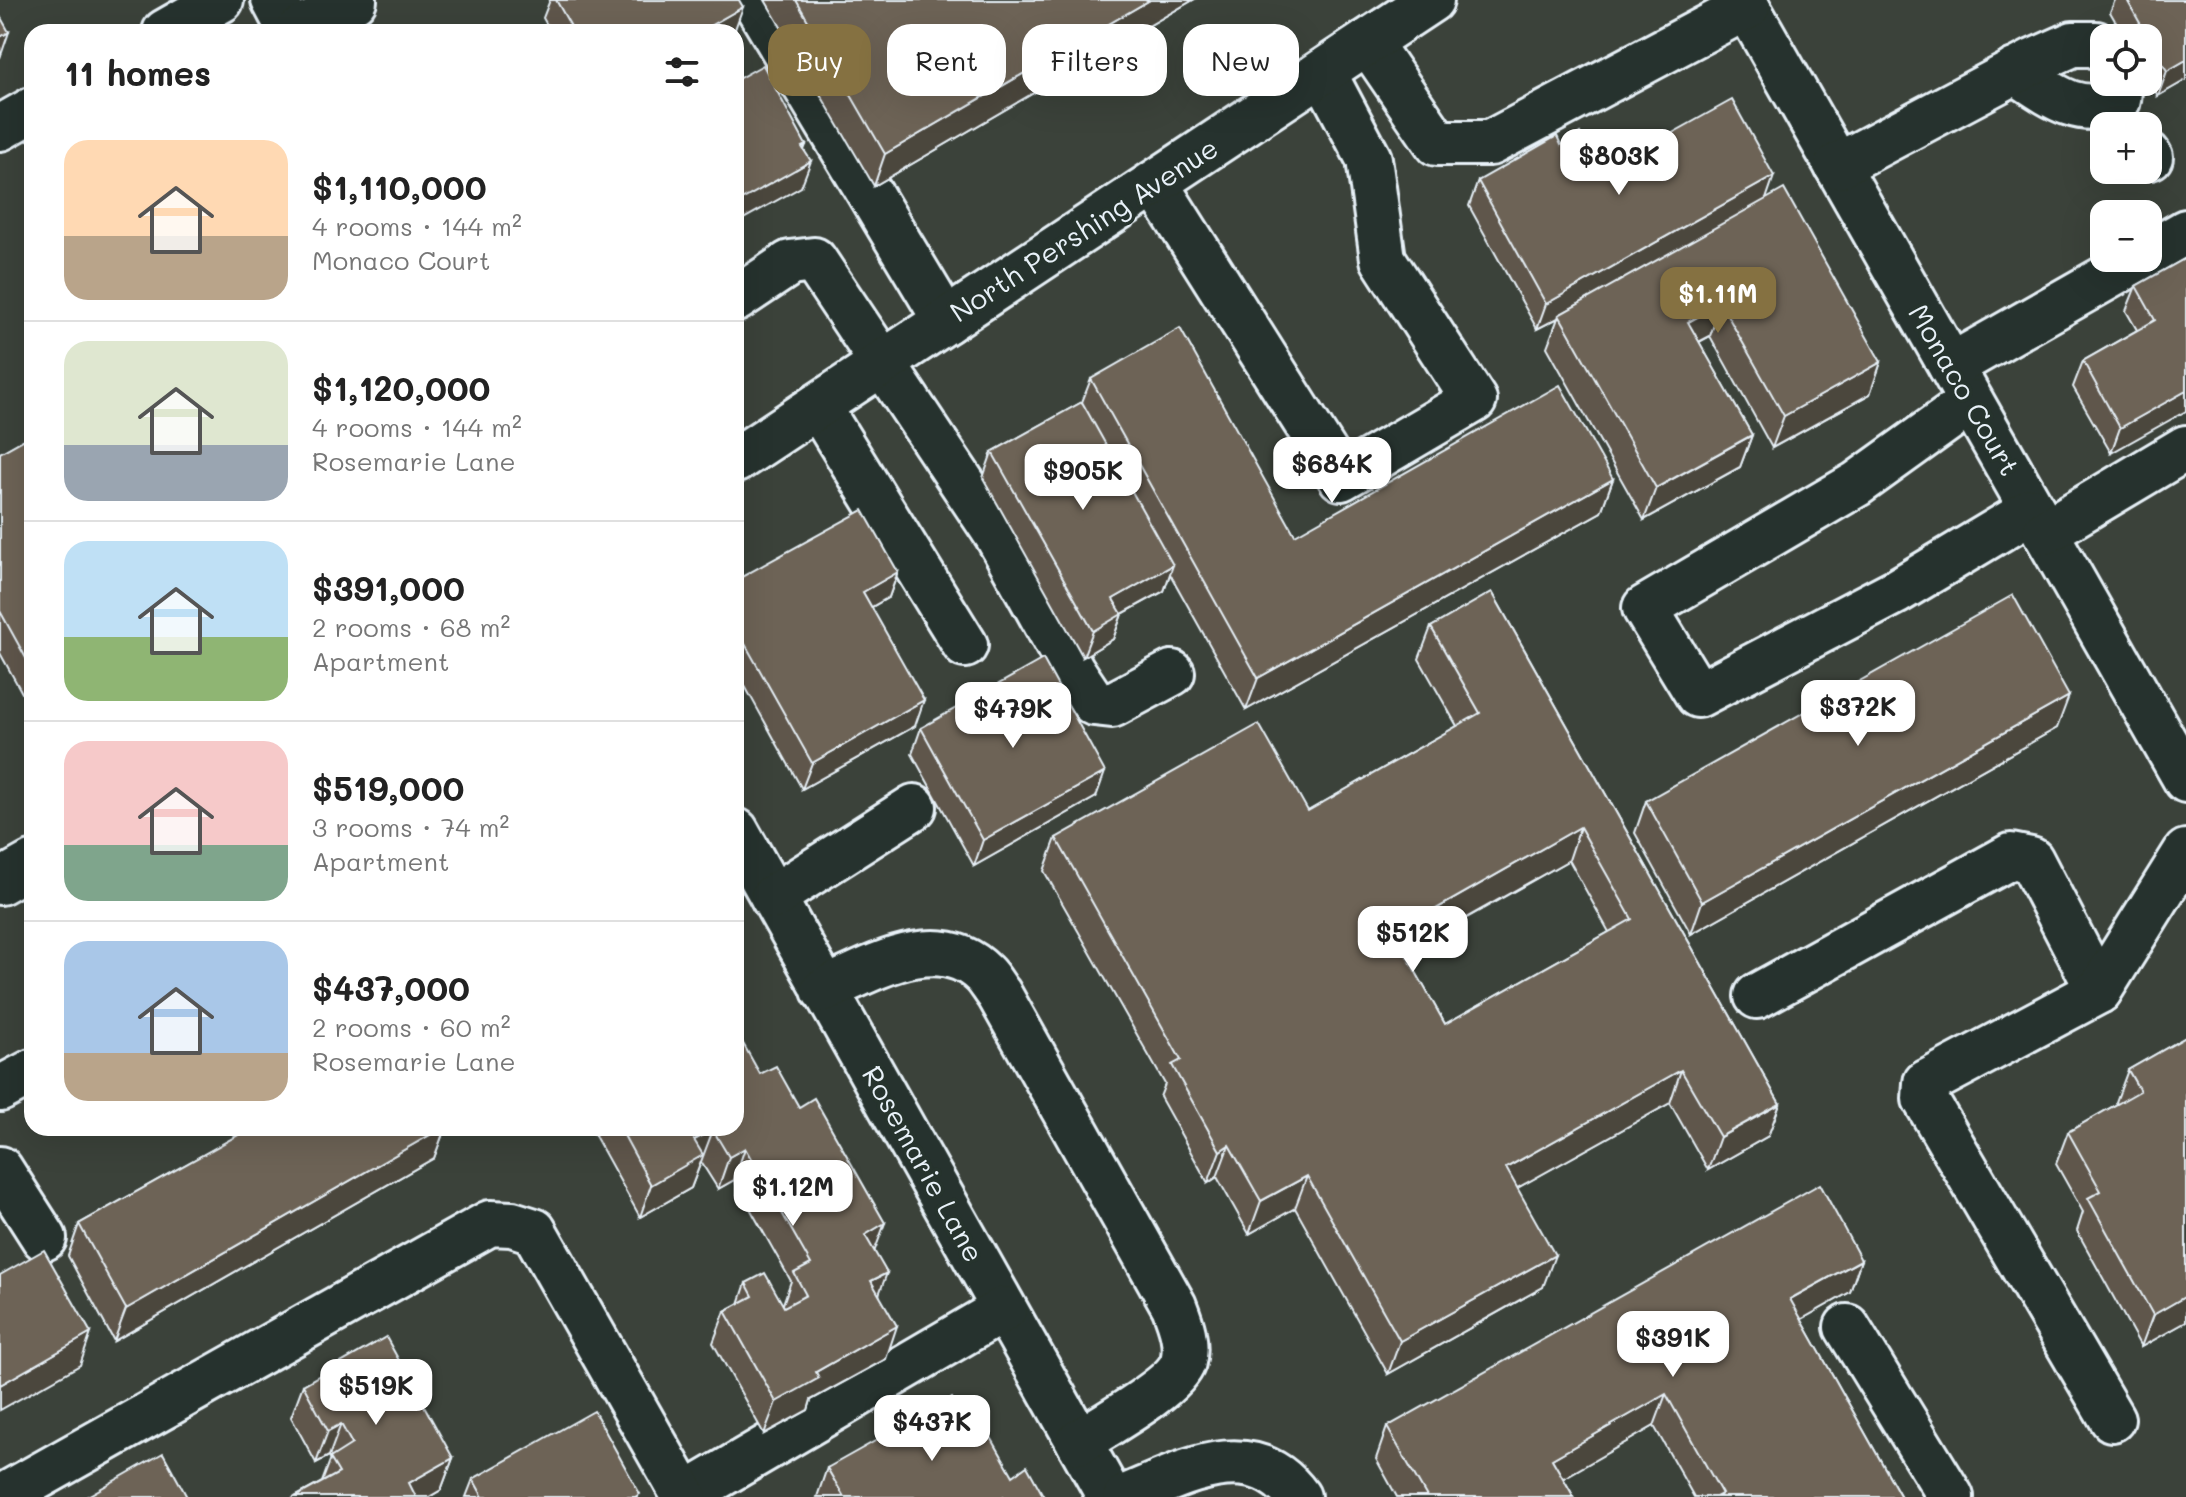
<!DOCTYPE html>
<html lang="en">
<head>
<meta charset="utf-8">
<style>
  body { margin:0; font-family:Mali,sans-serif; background:#f6f6f6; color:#222; height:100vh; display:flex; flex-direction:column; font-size:30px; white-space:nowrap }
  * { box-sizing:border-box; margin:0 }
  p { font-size:26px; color:#767676 }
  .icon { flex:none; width:44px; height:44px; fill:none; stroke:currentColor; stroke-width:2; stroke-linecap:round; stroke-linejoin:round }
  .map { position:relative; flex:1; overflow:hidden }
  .side { position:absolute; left:24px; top:24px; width:720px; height:1112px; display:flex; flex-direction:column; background:#fff; border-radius:24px; box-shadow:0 8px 32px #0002 }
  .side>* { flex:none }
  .guide { position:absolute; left:768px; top:24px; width:760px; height:72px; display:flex; gap:16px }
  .tools { position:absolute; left:2090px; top:24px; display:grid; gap:16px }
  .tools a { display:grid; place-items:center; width:72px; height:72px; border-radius:16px; background:#fff; box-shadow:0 8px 32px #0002; font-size:40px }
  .price { position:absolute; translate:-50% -68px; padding:0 18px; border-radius:16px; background:#fff; color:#222; font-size:26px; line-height:52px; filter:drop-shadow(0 2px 4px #0008) }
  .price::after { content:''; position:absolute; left:50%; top:48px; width:24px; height:18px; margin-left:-12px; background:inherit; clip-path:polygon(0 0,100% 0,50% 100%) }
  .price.current { background:#857141; color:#fff }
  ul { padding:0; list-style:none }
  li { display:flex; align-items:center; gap:24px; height:200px; padding:0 40px }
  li+li { border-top:2px solid #e0e0e0 }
  li span { display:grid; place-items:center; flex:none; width:224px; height:160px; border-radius:24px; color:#555 }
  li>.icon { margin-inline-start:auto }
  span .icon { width:96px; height:96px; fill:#fffc; stroke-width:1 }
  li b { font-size:34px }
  h2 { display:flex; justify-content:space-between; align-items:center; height:96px; padding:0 40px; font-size:34px }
  .chip { padding:0 28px; border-radius:24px; background:#fff; box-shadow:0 8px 32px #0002; font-size:28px; line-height:72px }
  .chip.current { background:#857141; color:#fff }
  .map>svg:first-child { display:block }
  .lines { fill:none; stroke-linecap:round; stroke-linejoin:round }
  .minor-casing { stroke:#e8f1f8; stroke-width:50 }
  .major-casing { stroke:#e8f1f8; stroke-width:50 }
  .minor { stroke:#26332d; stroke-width:44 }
  .major { stroke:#26332d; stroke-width:44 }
  .wall { fill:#5e564b; stroke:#e8f1f8; stroke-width:2; fill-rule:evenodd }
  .shaded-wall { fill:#4c463d; stroke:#e8f1f8; stroke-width:2 }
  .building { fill:#6d6457; stroke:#e8f1f8; stroke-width:2; fill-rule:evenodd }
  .labels { text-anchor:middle; stroke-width:7; stroke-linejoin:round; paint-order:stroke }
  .street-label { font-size:28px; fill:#e8f1f8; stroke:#26332d }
</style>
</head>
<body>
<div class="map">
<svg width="2186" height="1497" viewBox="0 0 2186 1497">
  <rect width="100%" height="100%" fill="#3b423a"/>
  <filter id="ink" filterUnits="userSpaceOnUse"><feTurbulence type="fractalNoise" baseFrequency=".0125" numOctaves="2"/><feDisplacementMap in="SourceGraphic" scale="16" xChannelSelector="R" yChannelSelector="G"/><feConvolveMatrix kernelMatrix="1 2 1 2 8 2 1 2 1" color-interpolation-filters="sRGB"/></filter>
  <g filter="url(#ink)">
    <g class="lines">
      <defs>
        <g id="minor">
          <polyline points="274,0 291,32"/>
          <polyline points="754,0 946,321"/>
          <polyline points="1743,0 2186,780"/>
          <polyline points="165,32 221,0"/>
          <polyline points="297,32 354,0"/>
          <polyline points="1368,42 1437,143 1490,143 1747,7"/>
          <path d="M2015,71c32,21 65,49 103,29l2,-18"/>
          <polyline points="0,128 32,110"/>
          <polyline points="2148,154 2150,157"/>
          <polyline points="1837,166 2035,61 2073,44 2096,44 2104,50"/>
          <polyline points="1155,183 1341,478 1474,400 1383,259 1369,159 1323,72"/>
          <polyline points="2148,254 2186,232"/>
          <polyline points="736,299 790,263 814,260 997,535 1072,670 1094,703 1112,705 1172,673"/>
          <polyline points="1951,366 2141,258"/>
          <polyline points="1971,402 1857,484 1645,608 1698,695 1897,591 2032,510"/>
          <polyline points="818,406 965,645"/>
          <polyline points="2045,532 2186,448"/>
          <polyline points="736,831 1110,1497"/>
          <polyline points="773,897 914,807"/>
          <path d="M824,990c47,-21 115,-62 160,-16 6,6 10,14 15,20l175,312c7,18 14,37 9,56 -8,25 -80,64 -104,80"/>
          <polyline points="1757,996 2011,856 2031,860 2099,991"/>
          <polyline points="0,1089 32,1072"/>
          <polyline points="0,1169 44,1238"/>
          <polyline points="1847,1327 1951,1497"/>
          <polyline points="2112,1419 1925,1099 1926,1083 2099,991 2186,852"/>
          <polyline points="684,1496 1004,1309"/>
          <polyline points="2,1497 490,1223 512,1224 534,1231 685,1497"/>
          <path d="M1126,1497c56,-23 126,-63 172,0"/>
        </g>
        <g id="major">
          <polyline points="736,460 1431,0"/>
          <polyline points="0,882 32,864"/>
        </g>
      </defs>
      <use href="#minor" class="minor-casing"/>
      <use href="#major" class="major-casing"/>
      <use href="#minor" class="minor"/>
      <use href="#major" class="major"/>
    </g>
    <g class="wall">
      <polygon points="550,0 739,0 734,32 551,32 543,18"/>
      <polygon points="765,0 1193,0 874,186"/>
      <polygon points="2115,0 2186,0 2186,80 2158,96 2148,79 2148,38 2125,38 2110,12"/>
      <polygon points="1561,145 1602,172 1766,199 1881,362 1870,394 1772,448 1710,336 1699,342 1752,435 1740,467 1644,520 1547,347 1558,318 1537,329 1469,206 1478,181"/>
      <polygon points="2186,258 2111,453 2073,387 2083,361 2137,330 2126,311 2136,286"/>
      <polygon points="1091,379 1295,535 1613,479 1601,512 1246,710 1170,574 1164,591 1122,614 1113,639 1083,657 983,478 992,452 1082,402"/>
      <polygon points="32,435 32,711 0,653 0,453"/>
      <polygon points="898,572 889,597 872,607 915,726 802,789 736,670 736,580"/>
      <path d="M1492,592l288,512 -12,32 -60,34 -38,-67 -153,85 26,99 -155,87 -93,-166 -46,26 -32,-57 -9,6 -48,-86 5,-13 -121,-213 12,-33 252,-27 149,-85 -38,-67 12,-32zM1569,860l40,72 -164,92 -40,-71z"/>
      <polygon points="921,728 1096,797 974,866 912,754"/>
      <polygon points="2057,728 1691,934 1635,833 1646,801"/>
      <polygon points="2186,1037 2186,1322 2141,1347 2077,1231 2083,1212 2056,1164 2068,1132 2117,1104 2116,1102 2128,1070"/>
      <polygon points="760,1074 875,1252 886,1359 811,1400 808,1410 764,1434 713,1343 725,1311 739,1304 746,1283 783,1304 791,1281 734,1180 718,1189 701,1162 691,1188 640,1217 594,1134 596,1128 736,1128"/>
      <polygon points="251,1128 445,1128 434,1158 114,1341 68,1256 79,1224"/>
      <polygon points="1861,1260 1850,1292 1801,1319 1901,1497 1694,1497 1654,1426 1563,1478 1574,1497 1397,1497 1376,1459 1387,1427"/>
      <polygon points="303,1385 453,1458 441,1490 429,1497 295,1497 322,1482 331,1458 329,1456 316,1463 291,1417"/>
      <polygon points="976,1440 1013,1476 1044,1497 817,1497 827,1468"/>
      <polygon points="473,1479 639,1497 466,1497"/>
    </g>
    <g class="shaded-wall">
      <polygon points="1150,0 1193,0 874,186 885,154"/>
      <polygon points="743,7 734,32 699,32"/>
      <polygon points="9,32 0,58 0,37"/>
      <polygon points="2186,60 2186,80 2158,96 2167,71"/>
      <polygon points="806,145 797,169 811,161 801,187 736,223 736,203 802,147"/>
      <polygon points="1774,176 1765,202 1559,315 1558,318 1537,329 1546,304"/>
      <polygon points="1721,304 1710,336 1676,354 1688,322"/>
      <polygon points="1881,362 1870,394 1772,448 1784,416"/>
      <polygon points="2186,391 2186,411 2111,453 2120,428"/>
      <polygon points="1752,435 1740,467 1644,520 1656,488"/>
      <polygon points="1613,479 1601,512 1246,710 1258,678"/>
      <polygon points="1173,565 1164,591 1122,614 1113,639 1083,657 1093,631 1113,599"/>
      <polygon points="898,572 889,597 854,617 863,592"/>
      <polygon points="2069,696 2057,728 1691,934 1702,902"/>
      <polygon points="924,700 915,726 802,789 812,763"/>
      <polygon points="1105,772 1096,797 974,866 983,840"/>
      <polygon points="1580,827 1569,860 1382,965 1394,933"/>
      <polygon points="1681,1070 1670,1103 1494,1201 1506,1168"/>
      <polygon points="1780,1104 1768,1136 1708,1170 1720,1137"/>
      <polygon points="442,1128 445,1128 434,1158 114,1341 126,1309"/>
      <polygon points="713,1130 691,1188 640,1217 651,1185 694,1140"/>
      <polygon points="1229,1145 1217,1177 1208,1183 1220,1151"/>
      <polygon points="745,1148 734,1180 718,1189 729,1157"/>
      <polygon points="1307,1176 1295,1208 1249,1234 1261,1201"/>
      <polygon points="885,1223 873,1255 865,1235"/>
      <polygon points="1555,1255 1543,1287 1388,1374 1400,1341"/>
      <polygon points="1861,1260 1850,1292 1779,1332 1790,1299"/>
      <polygon points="887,1273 875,1305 871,1281"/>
      <polygon points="2186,1296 2186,1322 2141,1347 2153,1315"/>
      <polygon points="897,1326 886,1359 811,1400 808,1410 764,1434 776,1402 816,1372"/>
      <polygon points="91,1333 80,1365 0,1410 0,1385"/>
      <polygon points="1666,1394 1654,1426 1541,1491 1552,1459"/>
      <polygon points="341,1424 329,1456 316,1463 328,1431"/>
      <polygon points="453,1458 441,1490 429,1497 404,1497 409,1483"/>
    </g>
    <g class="building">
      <polygon points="556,0 739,0 743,7 699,32 574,32"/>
      <polygon points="796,0 1150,0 885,154"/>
      <polygon points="2127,0 2186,0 2186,60 2167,71"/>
      <polygon points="0,16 9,32 0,37"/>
      <polygon points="763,65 806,145 802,147 811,161 736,203 736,80"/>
      <polygon points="1732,100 1774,176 1546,304 1478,181 1557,136 1561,145 1580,133 1602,172"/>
      <polygon points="1784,189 1881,362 1784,416 1721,304 1688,322 1752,435 1656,488 1559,315"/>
      <polygon points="2186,258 2186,391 2120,428 2083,361 2155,320 2136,286"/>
      <polygon points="1180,328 1295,535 1560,385 1613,479 1258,678 1091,379"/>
      <polygon points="1082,402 1173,565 1113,599 1122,614 1093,631 992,452"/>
      <polygon points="32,435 32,669 0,611 0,453"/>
      <polygon points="863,510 898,572 863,592 924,700 812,763 736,628 736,580"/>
      <path d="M1492,592l288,512 -60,33 -39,-67 -175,98 49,87 -155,86 -93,-165 -46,25 -32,-56 -9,6 -48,-86 9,-5 -125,-222 203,-114 49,87 172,-98 -49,-86zM1580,827l52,92 -187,105 -51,-91z"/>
      <polygon points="2013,595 2069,696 1702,902 1646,801"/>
      <polygon points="1043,659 1105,772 983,840 921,728"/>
      <polygon points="736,1031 760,1074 776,1066 799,1107 814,1098 885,1223 865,1235 887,1273 871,1281 897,1326 816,1372 819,1378 776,1402 725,1311 753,1296 746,1283 765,1273 784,1307 806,1295 794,1273 811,1264 745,1148 729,1157 713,1130 694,1140 703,1155 651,1185 620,1128 736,1128"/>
      <polygon points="2186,1037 2186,1296 2153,1315 2088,1198 2101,1191 2068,1132 2140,1091 2128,1070"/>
      <polygon points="251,1128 442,1128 126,1309 79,1224"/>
      <polygon points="1820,1184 1861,1260 1790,1299 1901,1497 1716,1497 1722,1494 1666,1394 1552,1459 1574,1497 1427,1497 1387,1427"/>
      <polygon points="44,1250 91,1333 0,1385 0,1275"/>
      <polygon points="386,1337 453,1458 409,1483 416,1497 295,1497 339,1473 330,1458 352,1444 341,1424 328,1431 303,1385"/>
      <polygon points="952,1398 976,1440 988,1432 1013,1476 1027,1466 1044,1497 844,1497 827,1468"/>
      <polygon points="594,1411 640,1494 635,1497 483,1497 473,1479"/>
      <polygon points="163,1453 187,1497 86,1497"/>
    </g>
  </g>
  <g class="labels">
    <g class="street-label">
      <text transform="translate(1084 230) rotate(-33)" y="10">North Pershing Avenue</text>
      <text transform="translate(1964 390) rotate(60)" y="10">Monaco Court</text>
      <text transform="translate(923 1164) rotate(61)" y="10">Rosemarie Lane</text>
    </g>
  </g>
</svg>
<div class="tools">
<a><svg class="icon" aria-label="locate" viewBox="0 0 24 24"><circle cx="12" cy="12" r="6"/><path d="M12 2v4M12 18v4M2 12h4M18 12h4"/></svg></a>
<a>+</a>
<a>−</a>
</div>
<b class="price" style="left:1619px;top:197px">$803K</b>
<b class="price current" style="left:1718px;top:335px">$1.11M</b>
<b class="price" style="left:1332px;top:505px">$684K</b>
<b class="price" style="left:1083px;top:512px">$905K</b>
<b class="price" style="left:1858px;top:748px">$372K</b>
<b class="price" style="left:1013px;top:750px">$479K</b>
<b class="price" style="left:1413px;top:974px">$512K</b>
<b class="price" style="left:793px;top:1228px">$1.12M</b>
<b class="price" style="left:1673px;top:1379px">$391K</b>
<b class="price" style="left:376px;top:1427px">$519K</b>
<b class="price" style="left:932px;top:1463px">$437K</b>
<div class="guide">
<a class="chip current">Buy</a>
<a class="chip">Rent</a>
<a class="chip">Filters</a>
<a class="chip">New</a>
</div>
<section class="side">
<h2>11 homes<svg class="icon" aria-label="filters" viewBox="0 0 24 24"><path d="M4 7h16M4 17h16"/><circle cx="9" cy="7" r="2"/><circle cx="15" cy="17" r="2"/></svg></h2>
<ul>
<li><span style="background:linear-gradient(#ffd9b3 60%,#b9a48a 0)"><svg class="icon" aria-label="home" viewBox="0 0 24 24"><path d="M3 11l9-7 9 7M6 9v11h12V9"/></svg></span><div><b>$1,110,000</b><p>4 rooms · 144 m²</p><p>Monaco Court</p></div></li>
<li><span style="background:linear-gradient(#dfe7d0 65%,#9aa5b1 0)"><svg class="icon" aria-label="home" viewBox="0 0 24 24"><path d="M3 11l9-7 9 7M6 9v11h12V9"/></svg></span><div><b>$1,120,000</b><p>4 rooms · 144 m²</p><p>Rosemarie Lane</p></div></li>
<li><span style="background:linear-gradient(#bfe0f5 60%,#8fb573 0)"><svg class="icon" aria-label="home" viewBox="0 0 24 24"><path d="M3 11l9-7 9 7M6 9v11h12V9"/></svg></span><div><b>$391,000</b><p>2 rooms · 68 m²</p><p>Apartment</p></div></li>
<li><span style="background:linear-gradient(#f6c9c9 65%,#7fa58c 0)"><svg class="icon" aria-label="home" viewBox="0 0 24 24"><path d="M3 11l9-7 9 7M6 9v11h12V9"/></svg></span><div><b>$519,000</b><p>3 rooms · 74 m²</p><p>Apartment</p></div></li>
<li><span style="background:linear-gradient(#a9c7e8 70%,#b9a48a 0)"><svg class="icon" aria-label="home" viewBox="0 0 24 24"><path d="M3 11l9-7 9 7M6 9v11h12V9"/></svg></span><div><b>$437,000</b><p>2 rooms · 60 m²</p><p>Rosemarie Lane</p></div></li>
</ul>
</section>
</div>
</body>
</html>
